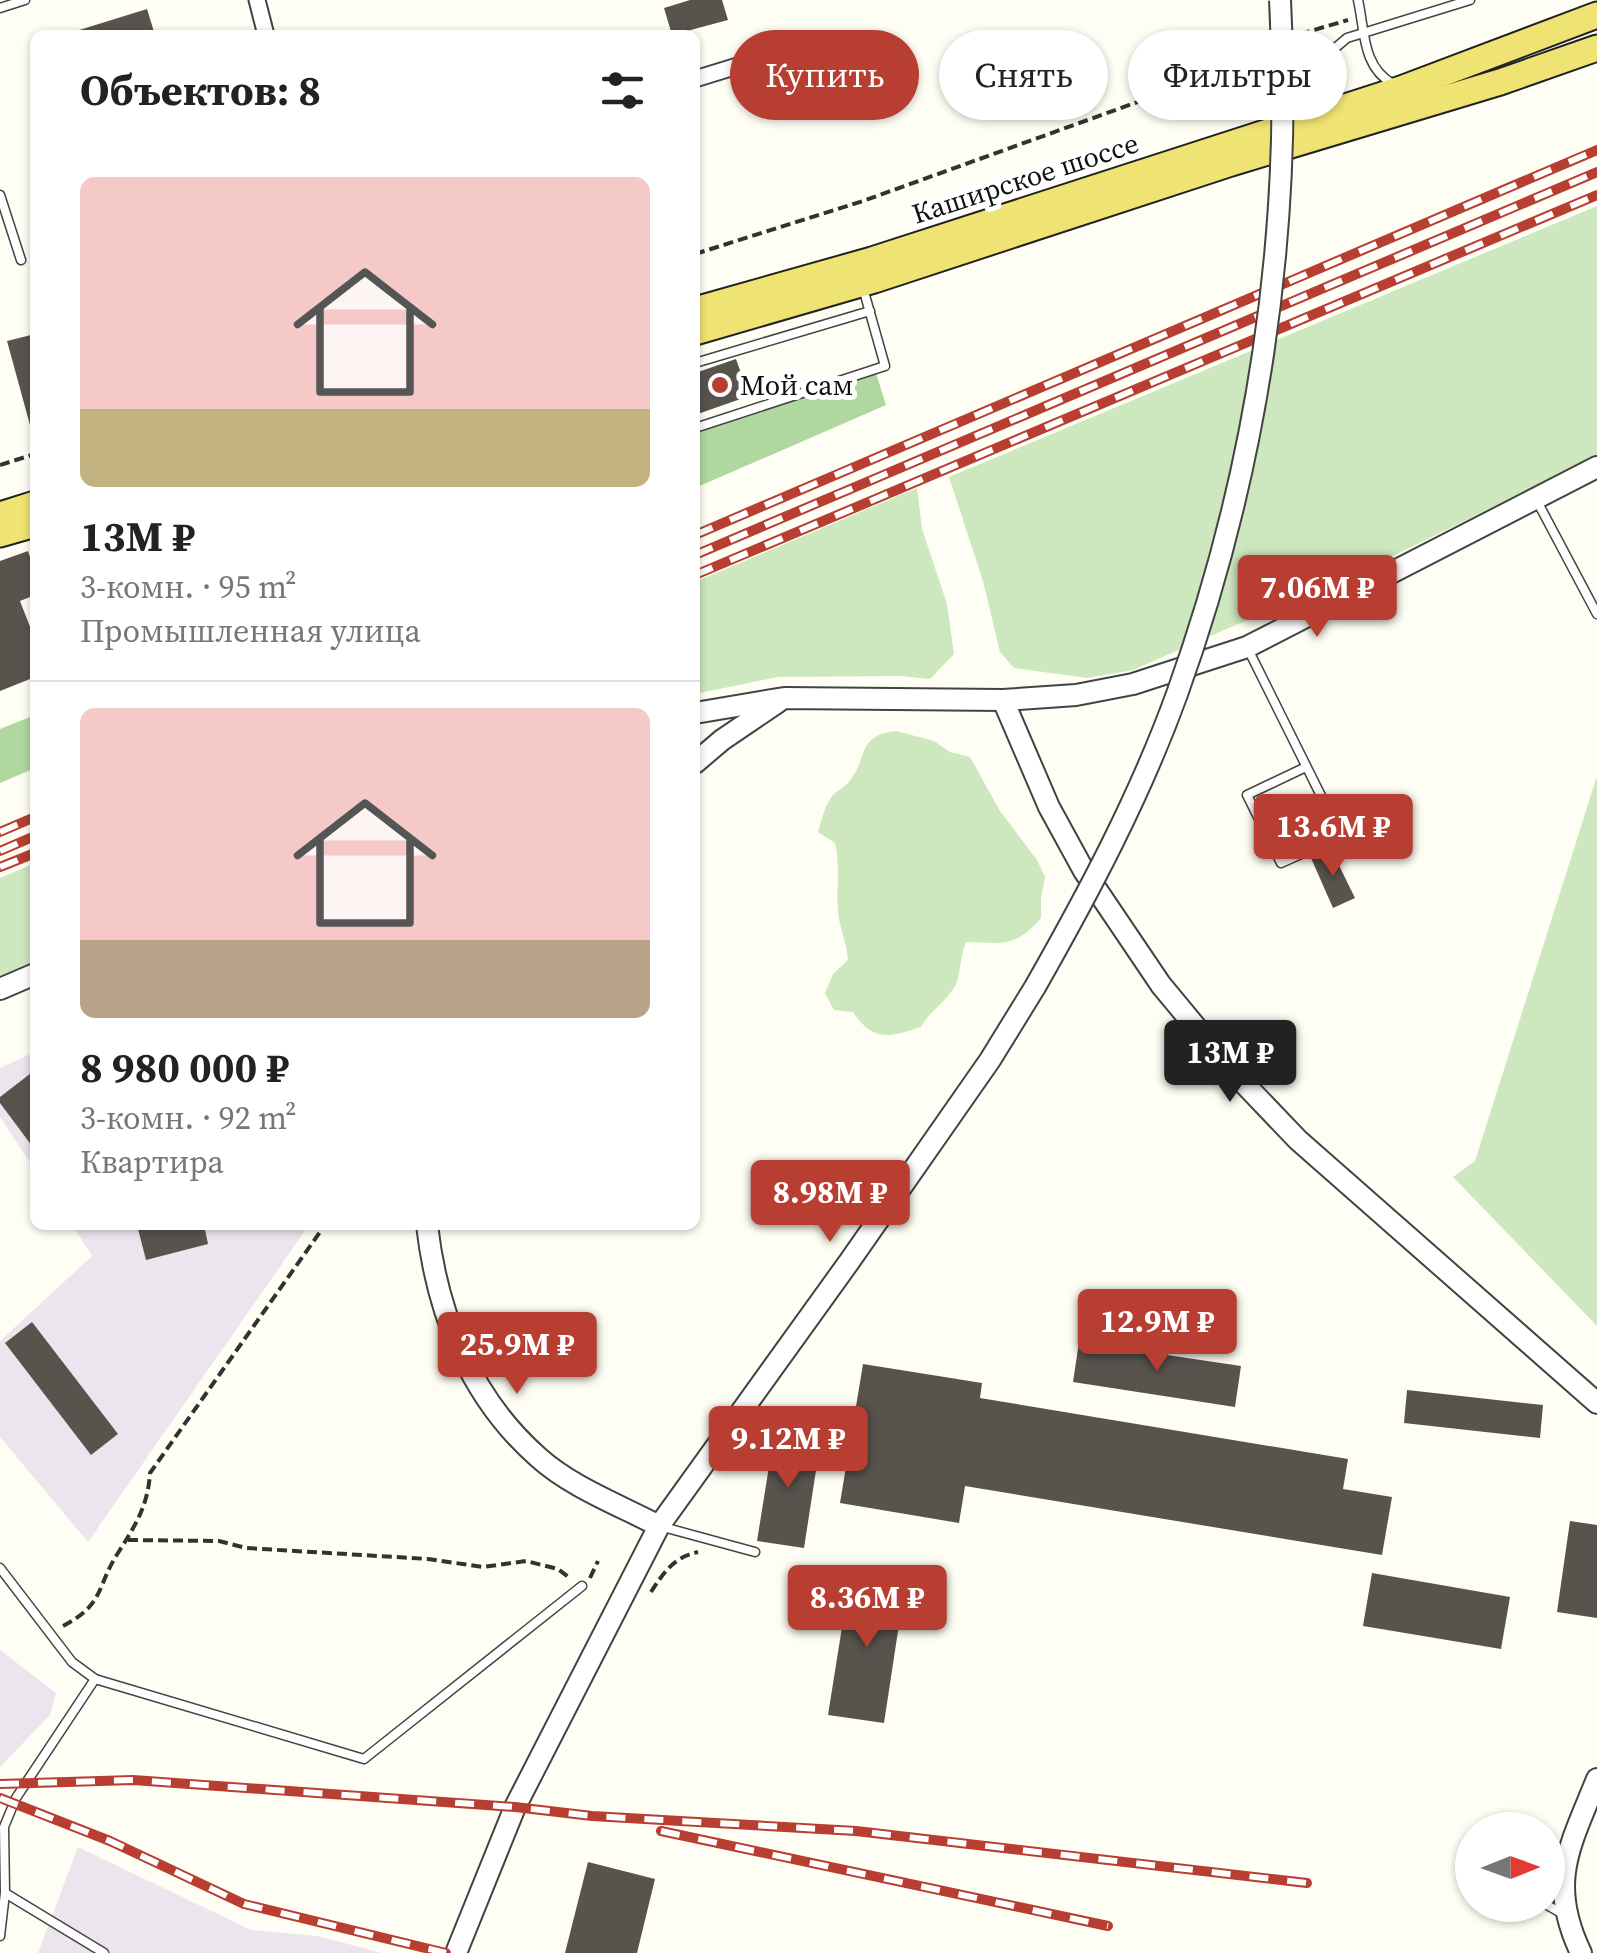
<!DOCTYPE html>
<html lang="ru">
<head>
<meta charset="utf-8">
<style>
  body { margin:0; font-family:"Source Serif 4",serif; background:#f2f2f2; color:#222; height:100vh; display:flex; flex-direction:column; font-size:38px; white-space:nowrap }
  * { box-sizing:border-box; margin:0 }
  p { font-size:32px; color:#767676 }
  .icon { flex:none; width:55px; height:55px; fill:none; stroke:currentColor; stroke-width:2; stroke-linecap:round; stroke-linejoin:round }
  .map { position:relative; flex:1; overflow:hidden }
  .drawer { position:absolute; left:30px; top:30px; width:670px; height:1200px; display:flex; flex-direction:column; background:#fff; border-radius:15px; box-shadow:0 2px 8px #0004 }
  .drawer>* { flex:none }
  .top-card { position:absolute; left:730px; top:30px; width:715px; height:90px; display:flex; gap:20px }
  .needle { width:65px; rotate:89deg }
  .buttons { position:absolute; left:1455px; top:1812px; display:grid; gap:20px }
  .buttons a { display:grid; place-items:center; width:110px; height:110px; border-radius:50%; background:#fff; box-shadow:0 2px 8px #0004; font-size:50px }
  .price { position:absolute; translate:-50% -85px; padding:0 22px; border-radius:10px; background:#b73e30; color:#fff; font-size:32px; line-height:65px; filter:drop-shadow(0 2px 5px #0008) }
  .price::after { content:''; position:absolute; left:50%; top:60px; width:30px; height:22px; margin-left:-15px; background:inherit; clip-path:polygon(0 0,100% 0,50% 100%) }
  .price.current { background:#222; color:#fff }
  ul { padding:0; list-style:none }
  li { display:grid; align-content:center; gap:20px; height:530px; padding:0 50px }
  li+li { border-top:2px solid #e0e0e0 }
  li span { display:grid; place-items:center; height:310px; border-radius:15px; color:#555 }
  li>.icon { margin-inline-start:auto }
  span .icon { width:180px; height:180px; fill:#fffc; stroke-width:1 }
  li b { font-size:42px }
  h2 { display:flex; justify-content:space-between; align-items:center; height:120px; padding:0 50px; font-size:42px }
  .chip { padding:0 35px; border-radius:45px; background:#fff; box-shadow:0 2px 8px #0004; font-size:35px; line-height:90px }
  .chip.current { background:#b73e30; color:#fff }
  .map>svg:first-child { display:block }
  .industrial { fill:#ede5ed }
  .green { fill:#cde7bf }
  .forest { fill:#b0d79f }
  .building { fill:#58534d }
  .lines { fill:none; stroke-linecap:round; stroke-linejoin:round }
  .service-casing { stroke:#434343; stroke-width:11 }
  .minor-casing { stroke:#434343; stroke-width:19 }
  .tertiary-casing { stroke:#434343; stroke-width:24 }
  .primary-casing { stroke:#212121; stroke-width:29 }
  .path { stroke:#323232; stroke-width:4; stroke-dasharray:10 5; stroke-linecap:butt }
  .service { stroke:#fff; stroke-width:8 }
  .minor { stroke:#fff; stroke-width:15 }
  .tertiary { stroke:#fff; stroke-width:20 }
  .primary { stroke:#efe373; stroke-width:25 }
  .rail-casing { stroke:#b73e30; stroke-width:10 }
  .rail { stroke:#fff; stroke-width:6; stroke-dasharray:19; stroke-linecap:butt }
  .tertiary-bridge-casing { stroke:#434343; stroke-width:24; stroke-linecap:butt }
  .tertiary-bridge { stroke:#fff; stroke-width:20 }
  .poi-dot { fill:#b73e30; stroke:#fff; stroke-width:4 }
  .labels { text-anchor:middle; stroke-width:10; stroke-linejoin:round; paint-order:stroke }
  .street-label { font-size:28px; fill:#101010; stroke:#fff }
  .poi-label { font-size:28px; fill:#101010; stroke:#fff; text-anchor:start }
</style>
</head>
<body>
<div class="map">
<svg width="1597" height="1953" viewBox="0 0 1597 1953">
  <rect width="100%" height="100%" fill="#fefef4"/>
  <g class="industrial">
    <polygon points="35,1052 35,1170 0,1117 0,1068"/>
    <polygon points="72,1225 309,1225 88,1542 0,1437 0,1341 92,1256"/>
    <polygon points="0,1650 56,1693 50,1715 0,1767"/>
    <polygon points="78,1847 251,1930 317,1936 383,1953 38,1953"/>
  </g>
  <g class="green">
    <polygon points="1597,206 1597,456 1395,555 1133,670 1087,678 1014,668 1000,652 983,581 949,477"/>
    <polygon points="917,488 922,529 947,604 954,654 930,679 899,676 778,677 695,694 695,582"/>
    <path d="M896,731l38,10 16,11 20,5 30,54 37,49 8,17 -4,20v21c-26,30 -38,25 -75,24 -6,15 -5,27 -9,40 -7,17 -26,27 -36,45 -32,10 -47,16 -68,-15l-19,-2 -9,-17 8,-19 15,-14c-1,-16 -6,-26 -9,-41 -4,-25 2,-50 -4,-76l-17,-11c4,-12 7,-28 15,-37 6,-6 14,-9 18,-16 18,-25 6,-43 45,-48z"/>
    <polygon points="1597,776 1597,1326 1453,1177 1475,1161"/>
    <polygon points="35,863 35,962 0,976 0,878"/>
  </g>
  <g class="forest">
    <polygon points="876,373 886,405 695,488 695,432"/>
    <polygon points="35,715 35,768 0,783 0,729"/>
  </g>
  <g class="building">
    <polygon points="690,0 722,0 728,20 672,35 664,8"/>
    <polygon points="147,9 155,35 76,35 76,31"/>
    <polygon points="35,334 35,424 30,425 7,341"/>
    <polygon points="736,359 749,396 695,415 695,373"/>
    <polygon points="28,551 35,572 35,595 20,601 32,632 35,631 35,677 0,691 0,561"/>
    <polygon points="1319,825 1324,835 1304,844 1299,835"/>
    <polygon points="1331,849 1355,898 1333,908 1311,858"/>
    <polygon points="35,1070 35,1150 0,1103 0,1097"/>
    <polygon points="137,1225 204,1225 208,1244 146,1260"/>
    <polygon points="32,1322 118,1434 91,1455 5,1343"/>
    <polygon points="1079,1342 1241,1366 1235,1407 1073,1382"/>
    <polygon points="863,1364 982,1383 980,1398 1348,1459 1343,1489 1392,1497 1382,1555 965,1486 959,1523 840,1503"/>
    <polygon points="1407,1390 1543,1405 1540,1438 1404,1423"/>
    <polygon points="775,1429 811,1434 807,1463 817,1464 804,1548 757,1541"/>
    <polygon points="1570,1521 1597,1525 1597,1618 1557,1612"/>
    <polygon points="1372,1573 1510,1597 1501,1649 1363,1626"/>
    <polygon points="850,1577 905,1585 884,1723 828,1715"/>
    <polygon points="588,1862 655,1879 637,1953 565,1953"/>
  </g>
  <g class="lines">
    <defs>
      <g id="service">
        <path d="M1358,0c7,31 4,67 35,84"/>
        <polyline points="0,8 25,0"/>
        <polyline points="1287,111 1307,92 1334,49 1347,38 1470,0"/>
        <polyline points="0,195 21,260"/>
        <polyline points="695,363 870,311"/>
        <polyline points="695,428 885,366 863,288"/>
        <polyline points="1537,501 1597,614"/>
        <polyline points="1247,647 1341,836 1281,863 1247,795 1306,767"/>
        <polyline points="663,1527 755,1552"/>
        <polyline points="0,1568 72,1662 95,1679 364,1759 582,1586"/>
        <polyline points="5,1893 104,1953"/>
        <polyline points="1547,1905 1563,1914"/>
        <polyline points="0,1936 5,1893 4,1827 16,1798 95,1679"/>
      </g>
      <g id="minor">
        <polyline points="257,0 266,35"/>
        <polyline points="695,79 760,59"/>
      </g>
      <g id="tertiary">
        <polyline points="1003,700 1049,807 1084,871 1161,985 1234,1073 1298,1140 1597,1403"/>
        <polyline points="695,713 784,698 1003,700 1076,695 1133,684 1247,647 1597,467"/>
        <polyline points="695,763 722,740 778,702"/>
        <polyline points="0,989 35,974"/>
        <path d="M427,1225c10,88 43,172 111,232 33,30 81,48 121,69"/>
        <polyline points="456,1953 515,1807 659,1526 849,1262 990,1060 1035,987"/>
        <path d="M1581,1953c-34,-71 -11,-107 16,-174"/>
      </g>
      <g id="primary">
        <polyline points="695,310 872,260 1401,89 1597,15"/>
        <polyline points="695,332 874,280 1231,163 1500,82 1597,48"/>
        <polyline points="0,515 35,504"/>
        <polyline points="0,534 35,524"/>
      </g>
    </defs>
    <use href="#service" class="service-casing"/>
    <use href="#minor" class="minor-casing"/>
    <use href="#tertiary" class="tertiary-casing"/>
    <use href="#primary" class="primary-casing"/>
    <g class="path">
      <polyline points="1300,34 1348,20"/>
      <polyline points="695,254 863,201 1243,64 1264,50"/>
      <polyline points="0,465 35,454"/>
      <polyline points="128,1540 219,1541 246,1548 428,1559 483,1567 526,1561 558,1569 571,1579"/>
      <polyline points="590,1578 598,1561"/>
      <path d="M651,1592c13,-20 23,-35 47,-40"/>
      <path d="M63,1626c42,-22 33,-39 55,-73 17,-27 30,-47 32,-80l175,-248"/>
    </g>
    <use href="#service" class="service"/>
    <use href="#minor" class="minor"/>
    <use href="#tertiary" class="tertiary"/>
    <use href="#primary" class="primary"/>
    <defs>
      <g id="rail">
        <polyline points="695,535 1597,150"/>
        <polyline points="695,555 1597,172"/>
        <polyline points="695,575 1597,195"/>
        <polyline points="0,832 35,817"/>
        <polyline points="0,851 35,836"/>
        <polyline points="0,867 35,853"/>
        <polyline points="0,1784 133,1780 515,1807 592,1816 856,1831 1307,1883"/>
        <polyline points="0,1798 110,1841 244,1904 446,1953"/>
        <polyline points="661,1831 1108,1926"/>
      </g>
    </defs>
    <use href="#rail" class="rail-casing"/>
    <use href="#rail" class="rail"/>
    <defs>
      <path id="tertiary-bridge" d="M1035,987c54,-95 105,-191 142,-293 80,-222 116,-459 103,-694"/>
    </defs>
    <use href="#tertiary-bridge" class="tertiary-bridge-casing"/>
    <use href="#tertiary-bridge" class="tertiary-bridge"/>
  </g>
  <circle class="poi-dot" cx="720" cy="385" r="10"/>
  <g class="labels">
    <g class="street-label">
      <text transform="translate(1025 178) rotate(-18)" y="10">Каширское шоссе</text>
    </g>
    <g class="poi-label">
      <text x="740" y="395">Мой сам</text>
    </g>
  </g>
</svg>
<div class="buttons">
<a><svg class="needle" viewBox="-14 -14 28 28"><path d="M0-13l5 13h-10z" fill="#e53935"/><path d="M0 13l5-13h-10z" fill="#767676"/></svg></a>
</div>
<b class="price" style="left:1317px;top:640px">7.06M ₽</b>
<b class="price" style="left:1333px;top:879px">13.6M ₽</b>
<b class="price current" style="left:1230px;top:1105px">13M ₽</b>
<b class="price" style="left:830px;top:1245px">8.98M ₽</b>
<b class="price" style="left:1157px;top:1374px">12.9M ₽</b>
<b class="price" style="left:517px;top:1397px">25.9M ₽</b>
<b class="price" style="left:788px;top:1491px">9.12M ₽</b>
<b class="price" style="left:867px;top:1650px">8.36M ₽</b>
<div class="top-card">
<a class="chip current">Купить</a>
<a class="chip">Снять</a>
<a class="chip">Фильтры</a>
</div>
<section class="drawer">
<h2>Объектов: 8<svg class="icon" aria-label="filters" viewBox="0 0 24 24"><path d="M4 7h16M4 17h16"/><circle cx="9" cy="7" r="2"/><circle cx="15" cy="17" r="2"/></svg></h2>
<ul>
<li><span style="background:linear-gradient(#f6c9c9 75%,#c2b280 0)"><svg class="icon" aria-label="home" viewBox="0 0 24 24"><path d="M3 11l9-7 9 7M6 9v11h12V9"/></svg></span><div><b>13M ₽</b><p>3-комн. · 95 m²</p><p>Промышленная улица</p></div></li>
<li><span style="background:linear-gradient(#f6c9c9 75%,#b9a48a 0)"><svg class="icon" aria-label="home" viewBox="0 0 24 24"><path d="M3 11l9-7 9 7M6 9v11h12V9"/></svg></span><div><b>8 980 000 ₽</b><p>3-комн. · 92 m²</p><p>Квартира</p></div></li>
</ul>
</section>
</div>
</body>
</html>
